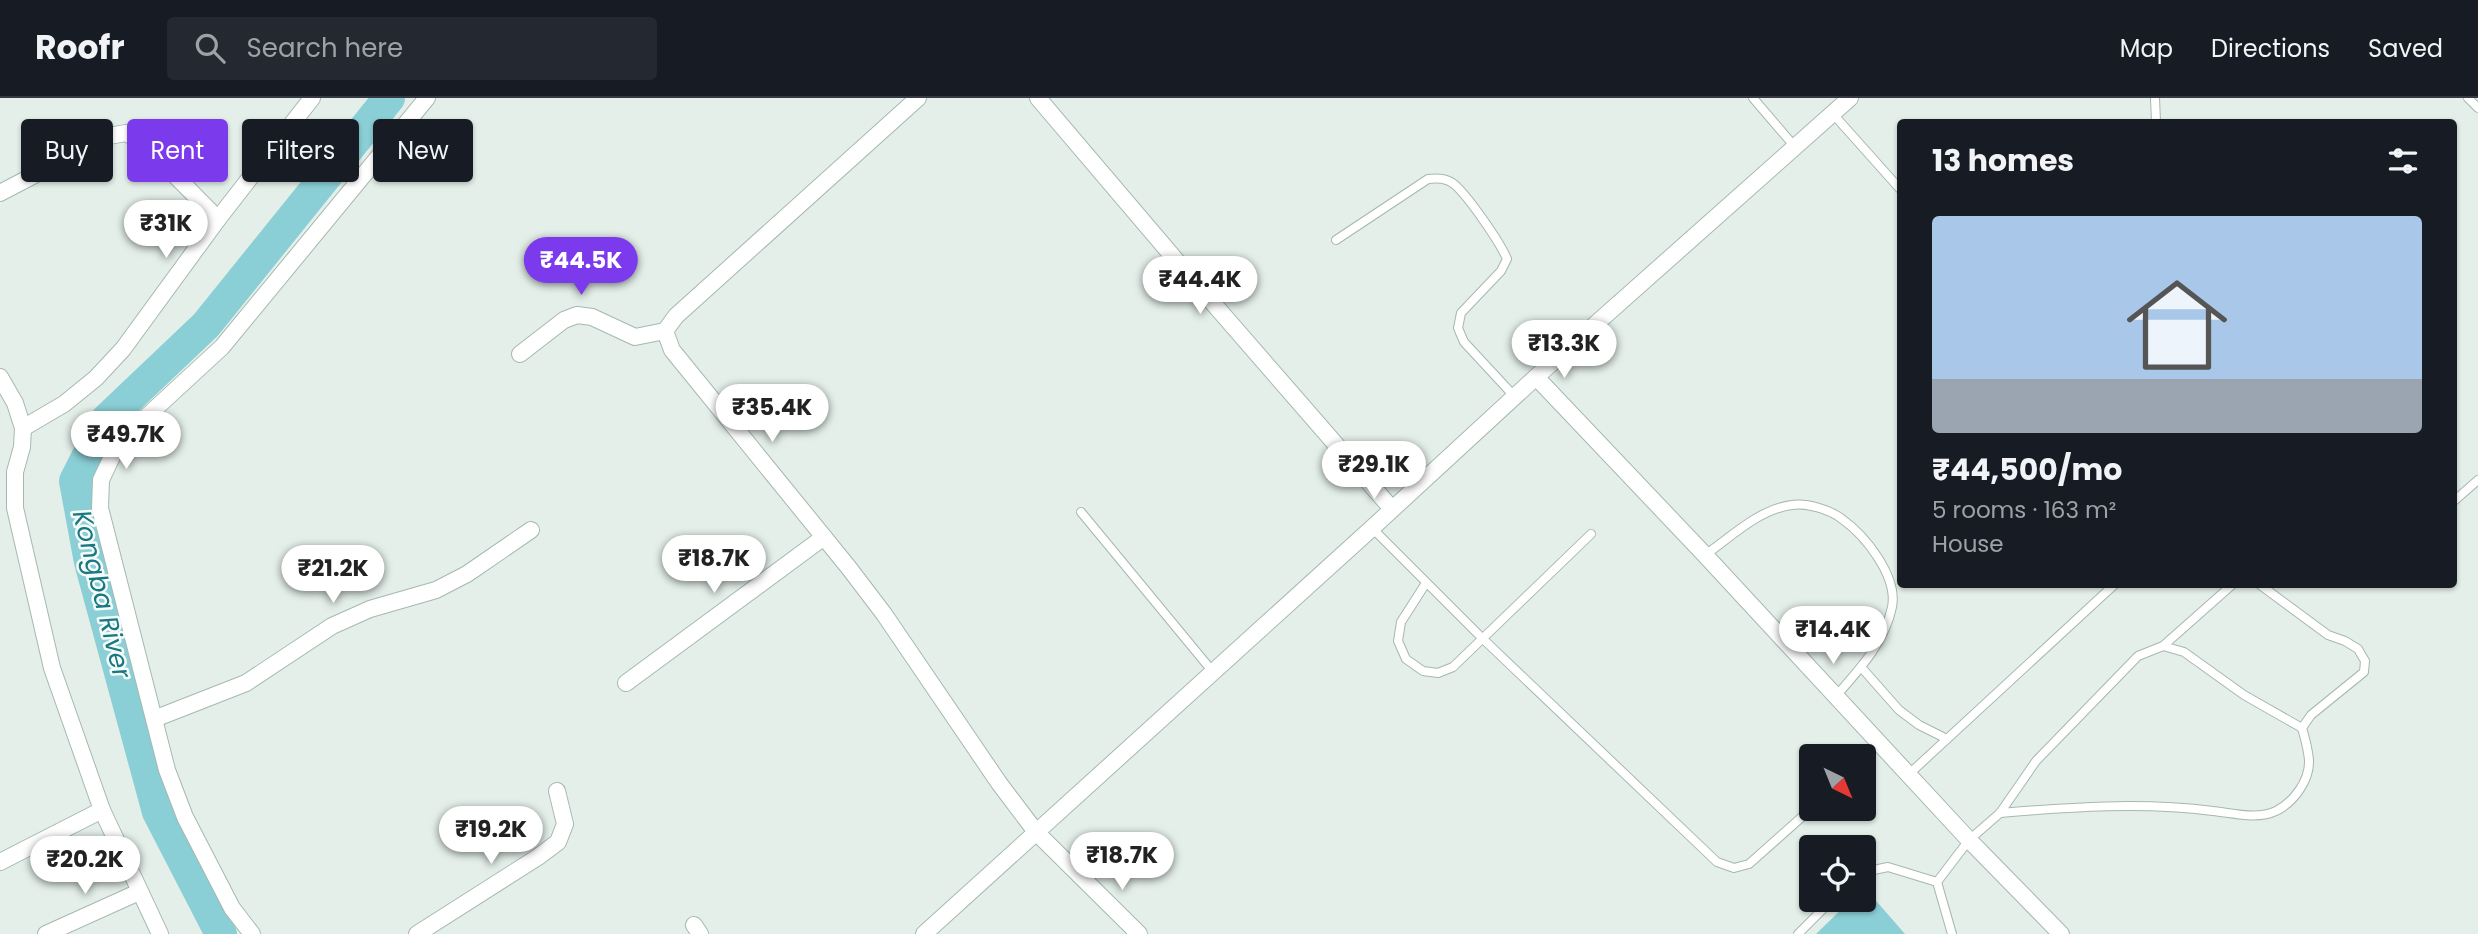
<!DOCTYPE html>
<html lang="en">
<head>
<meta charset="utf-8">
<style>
  body { margin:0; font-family:Poppins,sans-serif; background:#242831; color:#f1f3f6; height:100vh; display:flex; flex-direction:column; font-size:26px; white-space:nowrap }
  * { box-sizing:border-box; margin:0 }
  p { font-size:23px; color:#9ea1a6 }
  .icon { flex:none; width:38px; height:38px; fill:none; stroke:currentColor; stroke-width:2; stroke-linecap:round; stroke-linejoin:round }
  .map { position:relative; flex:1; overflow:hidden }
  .details { position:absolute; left:1897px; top:21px; width:560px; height:469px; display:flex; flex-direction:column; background:#171b24; border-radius:7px; box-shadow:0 2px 5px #0004 }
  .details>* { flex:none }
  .top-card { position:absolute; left:21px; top:21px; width:665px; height:63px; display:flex; gap:14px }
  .needle { width:46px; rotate:137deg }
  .tools { position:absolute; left:1799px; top:646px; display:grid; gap:14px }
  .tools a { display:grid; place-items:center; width:77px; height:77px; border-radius:7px; background:#171b24; box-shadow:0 2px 5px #0004; font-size:35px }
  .price { position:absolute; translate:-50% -60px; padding:0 16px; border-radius:24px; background:#fff; color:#222; font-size:23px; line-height:46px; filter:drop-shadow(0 2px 4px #0008) }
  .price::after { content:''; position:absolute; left:50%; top:42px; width:21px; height:16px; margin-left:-10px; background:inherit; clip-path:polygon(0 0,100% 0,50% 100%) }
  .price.current { background:#7c3aed; color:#fff }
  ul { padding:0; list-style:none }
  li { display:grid; align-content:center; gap:14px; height:371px; padding:0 35px }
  li span { display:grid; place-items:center; height:217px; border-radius:7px; color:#555 }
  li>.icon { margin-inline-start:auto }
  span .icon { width:126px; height:126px; fill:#fffc; stroke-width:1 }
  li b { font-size:30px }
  h2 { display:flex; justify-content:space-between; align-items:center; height:84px; padding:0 35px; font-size:30px }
  .chip { padding:0 24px; border-radius:7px; background:#171b24; box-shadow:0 2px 5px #0004; font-size:24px; line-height:63px }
  .chip.current { background:#7c3aed; color:#fff }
  header { display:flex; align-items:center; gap:42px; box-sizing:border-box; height:98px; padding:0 35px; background:#171b24; border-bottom:2px solid #363941 }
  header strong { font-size:33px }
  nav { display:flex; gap:38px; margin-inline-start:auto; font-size:24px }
  .search { width:490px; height:63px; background:#242831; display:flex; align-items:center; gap:18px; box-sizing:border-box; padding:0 24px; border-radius:7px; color:#9ea1a6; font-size:26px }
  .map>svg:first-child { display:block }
  .water { fill:#8acfd6 }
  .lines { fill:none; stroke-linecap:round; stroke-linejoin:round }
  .river { stroke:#8acfd6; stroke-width:32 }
  .lane-casing { stroke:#a6b8b0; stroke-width:10 }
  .street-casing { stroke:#a6b8b0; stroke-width:18 }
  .lane { stroke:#fff; stroke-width:8 }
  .street { stroke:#fff; stroke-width:16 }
  .labels { text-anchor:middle; stroke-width:5; stroke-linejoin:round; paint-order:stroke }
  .water-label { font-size:26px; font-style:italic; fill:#187782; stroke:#f5fbf8 }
</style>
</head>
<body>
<header>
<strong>Roofr</strong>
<div class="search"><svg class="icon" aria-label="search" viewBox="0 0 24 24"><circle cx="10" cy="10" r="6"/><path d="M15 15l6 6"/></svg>Search here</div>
<nav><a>Map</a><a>Directions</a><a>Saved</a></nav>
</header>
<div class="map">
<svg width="2478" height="836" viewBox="0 0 2478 836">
  <rect width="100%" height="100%" fill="#e4efe9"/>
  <polygon class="water" points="1864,789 1905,836 1816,836 1851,802 1864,802"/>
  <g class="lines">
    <polyline class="river" points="221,836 158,714 90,464 75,383 106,322 206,227 389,0"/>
    <defs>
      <g id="lane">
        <polyline points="1753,0 1795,49"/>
        <polyline points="2155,0 2156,24"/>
        <polyline points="2468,0 2478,10"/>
        <polyline points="1833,16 1900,91"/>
        <path d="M1336,142l92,-61c10,-1 18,-1 26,5 14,12 46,58 53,75l-6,12 -40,42 -3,15 6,14 51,55"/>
        <polyline points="2454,403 2478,382"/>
        <polyline points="1081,414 1213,574"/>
        <polyline points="1372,430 1482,540 1717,764 1734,770 1749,766 1812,710"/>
        <path d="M1705,457c26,-18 54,-46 87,-50 15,-2 37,4 50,14 24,17 56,58 50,88 -7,35 -33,63 -56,89"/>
        <polyline points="1426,485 1401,524 1398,543 1406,561 1423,573 1438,575 1453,569 1591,436"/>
        <polyline points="2163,548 2233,486"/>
        <polyline points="1861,569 1899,612 1919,627 1947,641"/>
        <polyline points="1908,677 2115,486"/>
        <path d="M2000,715c71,-6 142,-11 213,-2 20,2 44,9 63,0 18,-9 34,-31 33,-51 -1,-11 -4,-22 -7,-32l9,-13 53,-43 1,-11 -7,-12 -13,-8 -17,-6 -69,-51"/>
        <polyline points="1864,774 1888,769 1937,784"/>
        <polyline points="1937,784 1969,742 2000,715 2036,663 2138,558 2163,548 2184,554 2244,597 2302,630"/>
        <polyline points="1937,784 1952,836"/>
        <polyline points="1798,836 1832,802"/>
      </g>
      <g id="street">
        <polyline points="918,0 676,218 665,233 672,252 849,470 884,516 999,685 1036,734 1139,836"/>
        <polyline points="1038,0 1192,181 1392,411"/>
        <polyline points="0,95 109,38 126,35 142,44 218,121"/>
        <polyline points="520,256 564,222 577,217 592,219 635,239 665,233"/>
        <polyline points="0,279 15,305 23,330 22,349 15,374 15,410 52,570 102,712 160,836"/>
        <polyline points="1536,279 1705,457 1969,742 2061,836"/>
        <polyline points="23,330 64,306 96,280 123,251 218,121 312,0"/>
        <polyline points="626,585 824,439"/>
        <polyline points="154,621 246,585 332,528 370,511 436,492 467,476 531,432"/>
        <polyline points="0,764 102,712"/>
        <polyline points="694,827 700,836"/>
        <polyline points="46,836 139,794"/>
        <polyline points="252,836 232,810 185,719 167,672 100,410 101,382 119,344 222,249 427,0"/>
        <polyline points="417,836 538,759 558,744 565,726 557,693"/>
        <polyline points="924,836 1372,430 1536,279 1850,0"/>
      </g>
    </defs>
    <use href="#lane" class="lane-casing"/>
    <use href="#street" class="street-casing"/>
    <use href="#lane" class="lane"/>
    <use href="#street" class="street"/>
  </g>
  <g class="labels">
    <g class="water-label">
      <text transform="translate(102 496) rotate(76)" y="9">Kongba River</text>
    </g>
  </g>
</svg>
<div class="tools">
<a><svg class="needle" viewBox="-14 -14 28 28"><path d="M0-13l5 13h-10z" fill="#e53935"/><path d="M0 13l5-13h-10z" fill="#9ea1a6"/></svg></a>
<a><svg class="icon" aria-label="locate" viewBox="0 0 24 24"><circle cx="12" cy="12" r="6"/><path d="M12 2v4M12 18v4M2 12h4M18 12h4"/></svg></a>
</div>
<b class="price" style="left:166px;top:162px">₹31K</b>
<b class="price current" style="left:581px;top:199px">₹44.5K</b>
<b class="price" style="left:1200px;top:218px">₹44.4K</b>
<b class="price" style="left:1564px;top:282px">₹13.3K</b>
<b class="price" style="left:772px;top:346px">₹35.4K</b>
<b class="price" style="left:126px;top:373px">₹49.7K</b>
<b class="price" style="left:1374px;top:403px">₹29.1K</b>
<b class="price" style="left:714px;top:497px">₹18.7K</b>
<b class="price" style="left:333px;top:507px">₹21.2K</b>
<b class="price" style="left:1833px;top:568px">₹14.4K</b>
<b class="price" style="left:491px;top:768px">₹19.2K</b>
<b class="price" style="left:1122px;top:794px">₹18.7K</b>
<b class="price" style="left:85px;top:798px">₹20.2K</b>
<div class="top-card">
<a class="chip">Buy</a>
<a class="chip current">Rent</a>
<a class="chip">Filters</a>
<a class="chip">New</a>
</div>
<section class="details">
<h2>13 homes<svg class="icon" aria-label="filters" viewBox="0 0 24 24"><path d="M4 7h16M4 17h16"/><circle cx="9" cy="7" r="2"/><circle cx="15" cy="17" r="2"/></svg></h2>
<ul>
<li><span style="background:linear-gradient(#a9c7e8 75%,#9aa5b1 0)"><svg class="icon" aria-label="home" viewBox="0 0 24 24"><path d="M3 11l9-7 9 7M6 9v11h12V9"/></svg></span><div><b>₹44,500/mo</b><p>5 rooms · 163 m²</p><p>House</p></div></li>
</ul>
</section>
</div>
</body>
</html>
